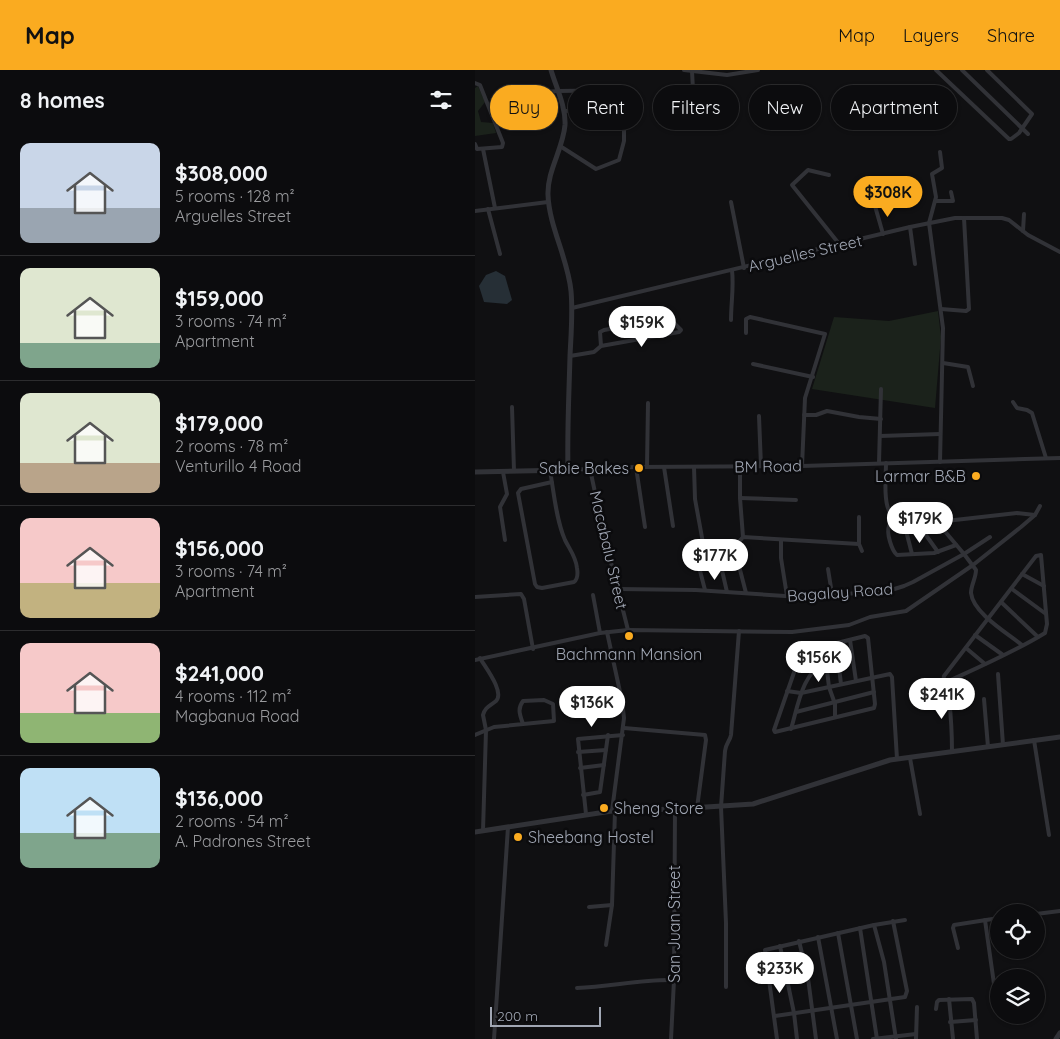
<!DOCTYPE html>
<html lang="en">
<head>
<meta charset="utf-8">
<style>
  body { margin:0; font-family:Quicksand,sans-serif; background:#151517; color:#f1f3f6; height:100vh; display:flex; flex-direction:column; font-size:19px; white-space:nowrap }
  * { box-sizing:border-box; margin:0 }
  p { font-size:16px; color:#9a9b9e }
  .icon { flex:none; width:28px; height:28px; fill:none; stroke:currentColor; stroke-width:2; stroke-linecap:round; stroke-linejoin:round }
  .map { position:relative; flex:1; overflow:hidden }
  .drawer { display:flex; flex-direction:column; background:#0c0c0e; width:475px }
  .drawer>* { flex:none }
  .top-card { position:absolute; left:15px; top:15px; width:475px; height:45px; display:flex; gap:10px }
  .fabs { position:absolute; left:515px; top:834px; display:grid; gap:10px }
  .fabs a { display:grid; place-items:center; width:55px; height:55px; border-radius:50%; background:#0c0c0e; box-shadow:0 1px 4px #0004,0 0 0 1px #2c2c2e; font-size:25px }
  .scale { position:absolute; left:15px; bottom:12px; width:111px; box-sizing:border-box; padding-left:5px; border:2px solid #a1a7b4; border-top:0; font-size:14px; line-height:18px; white-space:nowrap; color:#a1a7b4; -webkit-text-stroke:4px #0b0b0d; paint-order:stroke }
  .price { position:absolute; translate:-50% -42px; padding:0 11px; border-radius:18px; background:#fff; color:#222; font-size:16px; line-height:32px; filter:drop-shadow(0 1px 2px #0008) }
  .price::after { content:''; position:absolute; left:50%; top:30px; width:15px; height:11px; margin-left:-8px; background:inherit; clip-path:polygon(0 0,100% 0,50% 100%) }
  .price.on { background:#faab20; color:#111 }
  ul { padding:0; list-style:none }
  li { display:flex; align-items:center; gap:15px; height:125px; padding:0 20px }
  li+li { border-top:1px solid #2c2c2e }
  li span { display:grid; place-items:center; flex:none; width:140px; height:100px; border-radius:10px; color:#555 }
  li>.icon { margin-inline-start:auto }
  span .icon { width:60px; height:60px; fill:#fffc; stroke-width:1 }
  li b { font-size:21px }
  h2 { display:flex; justify-content:space-between; align-items:center; height:60px; padding:0 20px; font-size:21px }
  .pill { padding:0 18px; border-radius:22px; background:#0c0c0e; box-shadow:0 1px 4px #0004,0 0 0 1px #2c2c2e; font-size:18px; line-height:45px }
  .pill.on { background:#faab20; color:#111 }
  header { display:flex; align-items:center; gap:30px; box-sizing:border-box; height:70px; padding:0 25px; background:#faab20; color:#111 }
  header strong { font-size:24px }
  nav { display:flex; gap:28px; margin-inline-start:auto; font-size:18px }
  main { display:flex; flex:1; min-height:0 }
  .map>svg:first-child { display:block }
  .green { fill:#1b221b }
  .water { fill:#262f36 }
  .lines { fill:none; stroke-linecap:round; stroke-linejoin:round }
  .minor { stroke:#313237; stroke-width:4 }
  .tertiary { stroke:#313237; stroke-width:5 }
  .poi-dot { fill:#faab20; stroke:#0b0b0d; stroke-width:2 }
  .labels { text-anchor:middle; stroke-width:5; stroke-linejoin:round; paint-order:stroke }
  .street-label { font-size:16px; fill:#a1a7b4; stroke:#0b0b0d }
  .poi-label { font-size:16px; fill:#a1a7b4; stroke:#0b0b0d; text-anchor:end }
</style>
</head>
<body>
<header>
<strong>Map</strong>
<nav><a>Map</a><a>Layers</a><a>Share</a></nav>
</header>
<main>
<section class="drawer">
<h2>8 homes<svg class="icon" aria-label="filters" viewBox="0 0 24 24"><path d="M4 7h16M4 17h16"/><circle cx="9" cy="7" r="2"/><circle cx="15" cy="17" r="2"/></svg></h2>
<ul>
<li><span style="background:linear-gradient(#c9d6e8 65%,#9aa5b1 0)"><svg class="icon" aria-label="home" viewBox="0 0 24 24"><path d="M3 11l9-7 9 7M6 9v11h12V9"/></svg></span><div><b>$308,000</b><p>5 rooms · 128 m²</p><p>Arguelles Street</p></div></li>
<li><span style="background:linear-gradient(#dfe7d0 75%,#7fa58c 0)"><svg class="icon" aria-label="home" viewBox="0 0 24 24"><path d="M3 11l9-7 9 7M6 9v11h12V9"/></svg></span><div><b>$159,000</b><p>3 rooms · 74 m²</p><p>Apartment</p></div></li>
<li><span style="background:linear-gradient(#dfe7d0 70%,#b9a48a 0)"><svg class="icon" aria-label="home" viewBox="0 0 24 24"><path d="M3 11l9-7 9 7M6 9v11h12V9"/></svg></span><div><b>$179,000</b><p>2 rooms · 78 m²</p><p>Venturillo 4 Road</p></div></li>
<li><span style="background:linear-gradient(#f6c9c9 65%,#c2b280 0)"><svg class="icon" aria-label="home" viewBox="0 0 24 24"><path d="M3 11l9-7 9 7M6 9v11h12V9"/></svg></span><div><b>$156,000</b><p>3 rooms · 74 m²</p><p>Apartment</p></div></li>
<li><span style="background:linear-gradient(#f6c9c9 70%,#8fb573 0)"><svg class="icon" aria-label="home" viewBox="0 0 24 24"><path d="M3 11l9-7 9 7M6 9v11h12V9"/></svg></span><div><b>$241,000</b><p>4 rooms · 112 m²</p><p>Magbanua Road</p></div></li>
<li><span style="background:linear-gradient(#bfe0f5 65%,#7fa58c 0)"><svg class="icon" aria-label="home" viewBox="0 0 24 24"><path d="M3 11l9-7 9 7M6 9v11h12V9"/></svg></span><div><b>$136,000</b><p>2 rooms · 54 m²</p><p>A. Padrones Street</p></div></li>
</ul>
</section>
<div class="map">
<svg width="585" height="969" viewBox="0 0 585 969">
  <rect width="100%" height="100%" fill="#101012"/>
  <g class="green">
    <polygon points="3,16 10,32 3,41 6,52 18,53 21,63 0,66 0,18"/>
    <polygon points="463,241 466,267 460,338 337,319 359,247 414,251"/>
  </g>
  <polygon class="water" points="21,201 30,206 37,230 32,234 9,232 4,216 11,205"/>
  <g class="lines">
    <g class="minor">
      <polyline points="209,0 252,5 283,0"/>
      <polyline points="461,0 534,69 536,69 544,63 557,44 512,0"/>
      <polyline points="487,0 553,64"/>
      <polyline points="217,1 220,57"/>
      <polyline points="0,13 5,15 28,73 27,77 2,79 0,74"/>
      <polyline points="57,23 83,21 154,20"/>
      <polyline points="85,76 121,99 144,90 149,71 149,39 89,41"/>
      <polyline points="8,79 20,138"/>
      <polyline points="465,82 467,98 457,104 461,127 454,153 468,258 465,392"/>
      <polyline points="354,105 333,100 317,115 365,175"/>
      <polyline points="461,131 478,131 476,122"/>
      <polyline points="256,132 269,198"/>
      <polyline points="400,136 408,164"/>
      <polyline points="13,139 25,184"/>
      <polyline points="0,141 73,132"/>
      <polyline points="435,157 440,194"/>
      <polyline points="548,161 549,144"/>
      <polyline points="97,238 435,157 480,148 527,148 534,150 553,165 585,182"/>
      <polyline points="466,239 491,241 494,239 489,148"/>
      <path d="M256,250c0,-17 3,-33 1,-50"/>
      <polyline points="271,263 271,249 275,247 350,264 330,328 327,396"/>
      <polyline points="95,286 119,282 126,276 125,262 129,260 192,249 198,252 206,260 204,262 126,276"/>
      <polyline points="468,293 493,297 498,316"/>
      <polyline points="278,294 338,307"/>
      <polyline points="538,332 542,338 552,340 557,343 571,388"/>
      <polyline points="37,337 39,401"/>
      <polyline points="329,345 341,345 352,341 384,347 406,349"/>
      <polyline points="284,346 286,396"/>
      <polyline points="405,366 465,364"/>
      <polyline points="404,393 406,319"/>
      <path d="M411,393c0,22 -7,59 23,61 10,1 18,-3 28,-2l27,32 12,16c0,8 -5,15 -5,23 2,20 36,40 51,52"/>
      <polyline points="265,396 265,428 268,467"/>
      <polyline points="161,397 170,457"/>
      <polyline points="172,397 173,333"/>
      <polyline points="189,397 198,456"/>
      <path d="M219,397l1,32 8,44 4,3c10,2 30,1 36,-9l116,7v-27"/>
      <polyline points="115,399 130,469 153,560"/>
      <polyline points="93,400 161,397 327,396 585,388"/>
      <path d="M75,401c4,21 6,49 15,69 5,10 11,17 12,28 1,6 1,11 -3,14l-32,6 -5,-1 -2,-3 -17,-91 3,-4 31,-7"/>
      <polyline points="28,402 32,424 25,437 30,470"/>
      <polyline points="265,428 321,430"/>
      <path d="M419,449c-1,1 -5,6 -5,7 -3,7 3,25 8,29l37,-2 22,-8"/>
      <polyline points="462,452 542,443 560,445"/>
      <polyline points="429,453 437,484"/>
      <polyline points="443,454 463,482"/>
      <polyline points="306,470 306,488 312,526"/>
      <polyline points="384,474 387,481"/>
      <polyline points="263,492 271,523"/>
      <polyline points="246,496 252,522"/>
      <polyline points="224,497 230,520"/>
      <polyline points="353,499 357,524"/>
      <polyline points="547,504 569,516"/>
      <polyline points="143,519 221,520 325,527 413,521 429,516 438,512 489,484 515,467"/>
      <polyline points="537,519 571,544"/>
      <polyline points="118,525 125,563"/>
      <polyline points="0,527 46,524 49,529 58,579"/>
      <polyline points="526,532 563,567"/>
      <polyline points="132,562 147,631 149,648 137,741"/>
      <polyline points="500,565 528,585"/>
      <polygon points="390,566 393,568 400,634 399,638 300,662 299,660 323,591 327,585 334,580"/>
      <polyline points="375,570 381,611"/>
      <polyline points="361,573 366,614"/>
      <polyline points="349,576 354,617 360,634 360,647"/>
      <polyline points="491,578 510,594"/>
      <path d="M5,588c5,9 25,34 16,43 -6,5 -11,6 -13,14l3,15 -3,101"/>
      <polyline points="0,590 125,563 153,560 317,562 374,555 395,547 431,541 498,495 546,457 560,445 565,436"/>
      <polyline points="523,604 528,675"/>
      <polyline points="312,621 326,623 415,604 417,607 422,689"/>
      <path d="M446,624c41,-20 85,-37 124,-61l2,-9 -6,-69 -5,1 -92,120c-2,9 4,14 5,23 2,17 3,35 3,53"/>
      <polyline points="509,629 513,677"/>
      <polyline points="321,642 399,622"/>
      <polyline points="149,658 230,665 231,670 222,738"/>
      <path d="M316,659c7,-23 11,-56 35,-68"/>
      <path d="M0,665l19,-8 60,-6 -1,-17 -9,-4 -21,1c-6,8 -3,14 0,23"/>
      <polyline points="559,670 574,765"/>
      <polyline points="103,682 131,680"/>
      <polyline points="435,688 445,744"/>
      <polyline points="105,698 129,695"/>
      <polyline points="108,725 125,722 133,665"/>
      <polyline points="111,744 103,669 148,665"/>
      <polyline points="114,837 137,835"/>
      <polyline points="561,844 585,841"/>
      <polyline points="510,850 519,914"/>
      <polyline points="399,855 409,892 421,969"/>
      <polyline points="385,858 402,969"/>
      <polyline points="363,863 382,969"/>
      <polyline points="343,867 362,969"/>
      <polyline points="324,871 333,908 341,969"/>
      <polyline points="131,875 137,835 140,741"/>
      <polyline points="305,876 319,943 322,969"/>
      <polyline points="483,878 478,858 479,855 524,848"/>
      <path d="M251,917v-64l-5,-116 4,-56c1,-8 5,-10 6,-16l8,-104"/>
      <path d="M102,918c33,-1 64,-9 97,-8"/>
      <polyline points="474,929 478,969"/>
      <polyline points="461,939 462,932 464,930 497,929 499,933 502,969"/>
      <polyline points="300,946 430,927 432,921 418,851"/>
      <polyline points="475,952 501,950"/>
      <polyline points="19,969 33,757"/>
      <polyline points="196,969 199,910 200,739"/>
      <polyline points="302,969 290,880 399,855 430,850"/>
      <polyline points="398,969 441,964"/>
      <polyline points="441,969 442,937"/>
    </g>
    <g class="tertiary">
      <path d="M0,402l93,-2c-1,-38 1,-76 2,-114 1,-22 3,-43 1,-65 -3,-32 -22,-65 -23,-96 -1,-24 15,-46 17,-70 1,-18 -9,-38 -14,-55"/>
      <polyline points="0,762 137,741 200,739 278,734 415,690 585,667"/>
      <polyline points="581,969 585,963"/>
    </g>
  </g>
  <g class="poi-dot">
    <circle cx="164" cy="398" r="5"/>
    <circle cx="501" cy="406" r="5"/>
    <circle cx="154" cy="566" r="5"/>
    <circle cx="129" cy="738" r="5"/>
    <circle cx="43" cy="767" r="5"/>
  </g>
  <g class="labels">
    <g class="street-label">
      <text transform="translate(330 183) rotate(-13)" y="6">Arguelles Street</text>
      <text transform="translate(293 396) rotate(-1)" y="6">BM Road</text>
      <text transform="translate(134 480) rotate(77)" y="6">Macabalu Street</text>
      <text transform="translate(365 522) rotate(-4)" y="6">Bagalay Road</text>
      <text transform="translate(199 854) rotate(-90)" y="6">San Juan Street</text>
    </g>
    <g class="poi-label">
      <text x="154" y="404">Sabie Bakes</text>
      <text x="491" y="412">Larmar B&amp;B</text>
      <text x="154" y="590" text-anchor="middle">Bachmann Mansion</text>
      <text x="139" y="744" text-anchor="start">Sheng Store</text>
      <text x="53" y="773" text-anchor="start">Sheebang Hostel</text>
    </g>
  </g>
</svg>
<div class="fabs">
<a><svg class="icon" aria-label="locate" viewBox="0 0 24 24"><circle cx="12" cy="12" r="6"/><path d="M12 2v4M12 18v4M2 12h4M18 12h4"/></svg></a>
<a><svg class="icon" aria-label="layers" viewBox="0 0 24 24"><path d="M12 4l9 5-9 5-9-5zM3 14l9 5 9-5"/></svg></a>
</div>
<div class="scale">200 m</div>
<b class="price on" style="left:413px;top:148px">$308K</b>
<b class="price" style="left:167px;top:278px">$159K</b>
<b class="price" style="left:445px;top:474px">$179K</b>
<b class="price" style="left:240px;top:511px">$177K</b>
<b class="price" style="left:344px;top:613px">$156K</b>
<b class="price" style="left:467px;top:650px">$241K</b>
<b class="price" style="left:117px;top:658px">$136K</b>
<b class="price" style="left:305px;top:924px">$233K</b>
<div class="top-card">
<a class="pill on">Buy</a>
<a class="pill">Rent</a>
<a class="pill">Filters</a>
<a class="pill">New</a>
<a class="pill">Apartment</a>
</div>
</div>
</main>
</body>
</html>
